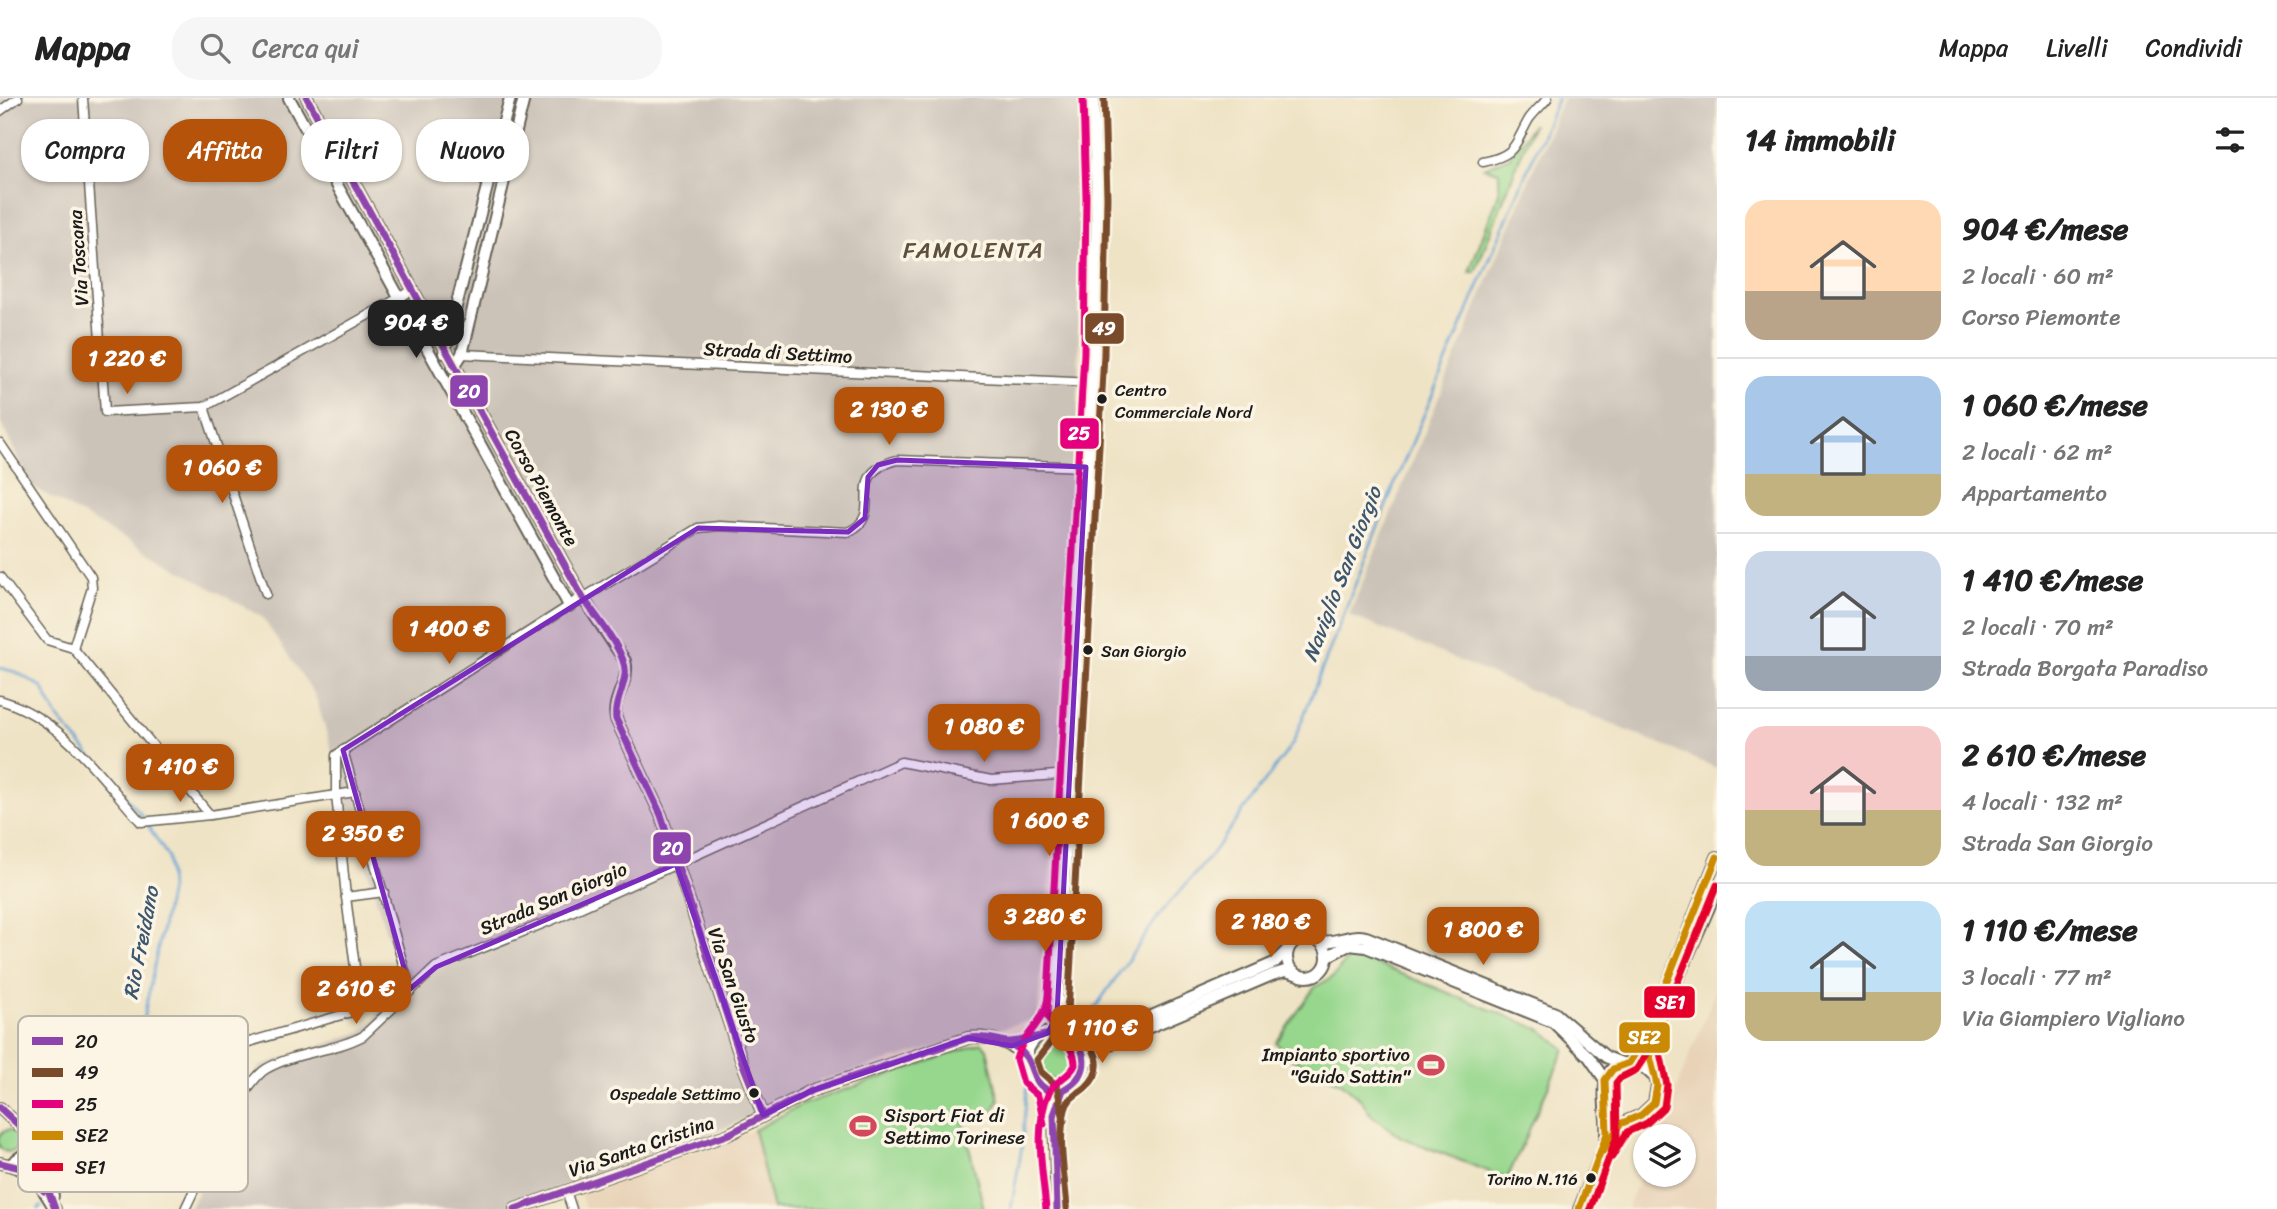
<!DOCTYPE html>
<html lang="it">
<head>
<meta charset="utf-8">
<style>
  body { margin:0; font-family:Sriracha,sans-serif; background:#f6f6f6; color:#222; height:100vh; display:flex; flex-direction:column; font-size:26px; white-space:nowrap }
  * { box-sizing:border-box; margin:0 }
  p { font-size:23px; color:#767676 }
  .icon { flex:none; width:38px; height:38px; fill:none; stroke:currentColor; stroke-width:2; stroke-linecap:round; stroke-linejoin:round }
  .map { position:relative; flex:1; overflow:hidden }
  .side { display:flex; flex-direction:column; background:#fff; width:560px }
  .side>* { flex:none }
  .guide { position:absolute; left:21px; top:21px; width:665px; height:63px; display:flex; gap:14px }
  .tools { position:absolute; left:1633px; top:1026px; display:grid; gap:14px }
  .tools a { display:grid; place-items:center; width:63px; height:63px; border-radius:50%; background:#fff; box-shadow:0 2px 5px #0004; font-size:35px }
  .price { position:absolute; translate:-50% -60px; padding:0 16px; border-radius:14px; background:#b45309; color:#fff; font-size:23px; line-height:46px; filter:drop-shadow(0 2px 4px #0008) }
  .price::after { content:''; position:absolute; left:50%; top:42px; width:21px; height:16px; margin-left:-10px; background:inherit; clip-path:polygon(0 0,100% 0,50% 100%) }
  .price.selected { background:#222; color:#fff }
  ul { padding:0; list-style:none }
  li { display:flex; align-items:center; gap:21px; height:175px; padding:0 28px }
  li+li { border-top:2px solid #e0e0e0 }
  li span { display:grid; place-items:center; flex:none; width:196px; height:140px; border-radius:21px; color:#555 }
  li>.icon { margin-inline-start:auto }
  span .icon { width:84px; height:84px; fill:#fffc; stroke-width:1 }
  li b { font-size:30px }
  h2 { display:flex; justify-content:space-between; align-items:center; height:84px; padding:0 28px; font-size:30px }
  .chip { padding:0 24px; border-radius:28px; background:#fff; box-shadow:0 2px 5px #0004; font-size:24px; line-height:63px }
  .chip.selected { background:#b45309; color:#fff }
  header { display:flex; align-items:center; gap:42px; box-sizing:border-box; height:98px; padding:0 35px; background:#fff; border-bottom:2px solid #e0e0e0 }
  header strong { font-size:33px }
  nav { display:flex; gap:38px; margin-inline-start:auto; font-size:24px }
  .search { width:490px; height:63px; background:#f6f6f6; display:flex; align-items:center; gap:18px; box-sizing:border-box; padding:0 24px; border-radius:28px; color:#767676; font-size:26px }
  main { display:flex; flex:1; min-height:0 }
  .map>svg:first-child { display:block }
  .built { fill:#e8d3b7 }
  .industrial { fill:#cbc2b8 }
  .green { fill:#96d78d; stroke:#597a54; stroke-width:2 }
  .lines { fill:none; stroke-linecap:round; stroke-linejoin:round }
  .stream { stroke:#62a0d4; stroke-width:2.5 }
  .street-casing { stroke:#666257; stroke-width:11 }
  .secondary-casing { stroke:#666257; stroke-width:14 }
  .street { stroke:#fff; stroke-width:8 }
  .secondary { stroke:#fff; stroke-width:10 }
  .bus-1-casing { stroke:#fcf5e5; stroke-width:12 }
  .bus-2-casing { stroke:#fcf5e5; stroke-width:12 }
  .bus-3-casing { stroke:#fcf5e5; stroke-width:12 }
  .bus-4-casing { stroke:#fcf5e5; stroke-width:12 }
  .bus-5-casing { stroke:#fcf5e5; stroke-width:12 }
  .bus-1 { stroke:#8e44ad; stroke-width:7 }
  .bus-2 { stroke:#7a4b2a; stroke-width:7 }
  .bus-3 { stroke:#e5007d; stroke-width:7 }
  .bus-4 { stroke:#cb8a06; stroke-width:7 }
  .bus-5 { stroke:#e4002b; stroke-width:7 }
  .marked { fill:#7b2cbf; fill-opacity:0.2; stroke:#7b2cbf; stroke-width:5; stroke-linejoin:round }
  .bus-dot { fill:#1c1c1c; stroke:#fcf5e5; stroke-width:2.5 }
  .labels { text-anchor:middle; stroke-width:7; stroke-linejoin:round; paint-order:stroke }
  .bus-label { font-size:17px; fill:#1c1c1c; stroke:#fcf5e5; text-anchor:start }
  .street-label { font-size:19px; fill:#1c1c1c; stroke:#fcf5e5 }
  .poi-label { font-size:19px; fill:#1c1c1c; stroke:#fcf5e5; text-anchor:end }
  .water-label { font-size:21px; font-style:italic; fill:#3c576f; stroke:#fcf5e5 }
  .quarter-label { font-size:23px; letter-spacing:2px; fill:#5d503e; stroke:#fcf5e5 }
  .key { fill:#fcf5e5; stroke:#b9b4a9; stroke-width:2 }
  .key-label { font-size:19px; fill:#1c1c1c }
  .line-badge { stroke:#fcf5e5; stroke-width:2.5 }
  .badge-label { font-size:19px; text-anchor:middle; font-weight:bold; fill:#fff }
</style>
</head>
<body>
<header>
<strong>Mappa</strong>
<div class="search"><svg class="icon" aria-label="search" viewBox="0 0 24 24"><circle cx="10" cy="10" r="6"/><path d="M15 15l6 6"/></svg>Cerca qui</div>
<nav><a>Mappa</a><a>Livelli</a><a>Condividi</a></nav>
</header>
<main>
<div class="map">
<svg width="1717" height="1111" viewBox="0 0 1717 1111">
  <rect width="100%" height="100%" fill="#fcf5e5"/>
  <filter id="ink" filterUnits="userSpaceOnUse"><feTurbulence type="fractalNoise" baseFrequency=".0143" numOctaves="2"/><feDisplacementMap in="SourceGraphic" scale="14" xChannelSelector="R" yChannelSelector="G"/><feConvolveMatrix kernelMatrix="1 2 1 2 8 2 1 2 1" color-interpolation-filters="sRGB"/></filter>
  <filter id="wash" filterUnits="userSpaceOnUse"><feTurbulence type="fractalNoise" baseFrequency=".00686" numOctaves="4" result="noise"/><feDisplacementMap in="SourceGraphic" scale="28" xChannelSelector="R" yChannelSelector="G"/><feGaussianBlur stdDeviation="1.57" result="paint"/><feColorMatrix in="noise" values="0 0 0 0 0 0 0 0 0 0 0 0 0 0 0 0 0 1.4 0 .05"/><feComposite in="paint" operator="in"/></filter>
  <g filter="url(#wash)">
    <rect width="100%" height="100%" fill="#efe3c5"/>
    <g class="built">
      <polygon points="1717,890 1717,1111 1627,1111 1645,1067 1645,1076 1684,1076 1684,1038 1657,1038"/>
      <polygon points="754,1032 771,1111 585,1111 580,1094"/>
    </g>
    <g class="industrial">
      <polygon points="0,0 1082,0 1077,378 1059,667 1037,920 821,982 730,1028 497,1111 189,1111 260,968 361,934 403,890 315,597 262,519 31,388 0,323"/>
      <polygon points="1563,0 1717,0 1717,670 1349,517"/>
    </g>
    <g class="green">
      <polygon points="1533,26 1475,174 1469,174 1499,95 1499,74 1484,70 1510,59"/>
      <polygon points="1351,856 1542,932 1565,951 1507,1081 1401,1039 1371,1017 1362,1003 1342,985 1293,962 1276,945 1315,889 1333,879"/>
      <circle cx="1055" cy="962" r="20"/>
      <polygon points="982,945 987,951 999,1002 991,1016 963,1024 984,1111 773,1111 754,1032 801,1007"/>
      <circle cx="9" cy="1043" r="11"/>
    </g>
    <g class="lines">
      <g class="stream">
        <polyline points="0,570 16,574 42,589 58,620 144,720"/>
        <polyline points="1086,923 1160,816 1208,761 1293,645 1393,390 1558,0"/>
        <polyline points="56,1090 117,989 140,937 170,791 168,759 147,726"/>
        <polyline points="38,1111 41,1108"/>
        <polyline points="1011,1111 1022,1048 1027,987"/>
      </g>
    </g>
  </g>
  <g filter="url(#ink)">
    <g class="lines">
      <defs>
        <g id="street">
          <polyline points="83,0 105,314 204,309 413,192"/>
          <polyline points="0,13 18,0"/>
          <path d="M1483,64c34,-7 31,-17 46,-43 5,-7 13,-14 19,-21"/>
          <polyline points="462,256 1093,285"/>
          <polyline points="204,309 266,496"/>
          <polyline points="0,345 91,479 92,490 73,550"/>
          <polyline points="0,479 47,542 73,550 210,717 355,694"/>
          <path d="M583,500l115,-70 21,-2 129,6c41,-18 -8,-57 49,-72l189,7"/>
          <path d="M0,602c63,19 98,74 141,122l69,-7"/>
          <polyline points="343,652 410,891"/>
          <polyline points="384,794 346,799 336,696 336,657 569,508"/>
          <polyline points="248,991 219,975 231,954 239,947 355,913 360,908 346,799"/>
          <polyline points="566,1093 572,1111"/>
          <path d="M185,1111c15,-30 56,-125 81,-140 29,-17 67,-17 97,-33l73,-69 126,-51 339,-154 90,18 78,-6"/>
        </g>
        <g id="secondary">
          <polyline points="289,0 565,500 569,508 583,500"/>
          <path d="M307,0l276,500 42,63c6,20 -14,37 -9,58l45,96 81,247 21,53"/>
          <polyline points="444,255 510,0"/>
          <polyline points="453,270 462,256 524,0"/>
          <circle cx="1307" cy="859" r="20"/>
          <path d="M1321,843c15,3 28,-8 45,-4l189,76 51,44 18,7"/>
          <polyline points="1328,858 1349,847 1366,849 1553,924 1589,959 1605,982"/>
          <polyline points="1655,916 1717,759"/>
          <circle cx="1056" cy="963" r="30"/>
          <polyline points="1067,935 1062,928 1057,909 1094,255 1097,99 1093,0"/>
          <polyline points="1079,944 1092,944 1274,865 1288,851"/>
          <polyline points="1086,965 1105,948 1272,877 1285,873 1296,876"/>
          <polyline points="1629,965 1647,934"/>
          <polyline points="1047,992 1054,1017 1057,1111"/>
          <polyline points="0,1010 28,1036 27,1054 12,1065"/>
          <path d="M1605,1043c7,-24 -16,-74 22,-78 10,-1 18,4 25,12"/>
          <polyline points="29,1050 53,1098"/>
          <polyline points="1599,1062 1620,1026 1641,1017 1654,1005 1657,987 1648,950 1717,791"/>
          <path d="M0,1065c33,6 38,18 55,46"/>
          <path d="M515,1111l214,-75 82,-43 157,-53c19,-3 47,5 58,22"/>
          <polyline points="1579,1111 1600,1058"/>
        </g>
      </defs>
      <use href="#street" class="street-casing"/>
      <use href="#secondary" class="secondary-casing"/>
      <use href="#street" class="street"/>
      <use href="#secondary" class="secondary"/>
      <defs>
        <g id="bus-1">
          <path d="M307,0l276,500c12,17 46,58 42,77 -2,16 -11,28 -9,44l45,96 81,247 21,53"/>
          <path d="M995,943c31,6 51,-16 80,-3 15,21 11,40 -12,52"/>
          <polyline points="0,1010 28,1036 55,1111"/>
          <polyline points="0,1065 25,1071 44,1093"/>
          <path d="M515,1111l214,-75 82,-43 157,-53c19,-2 46,2 58,19 8,13 6,24 21,33"/>
          <polyline points="1057,1111 1054,1017 1063,992"/>
        </g>
        <g id="bus-2">
          <polyline points="1064,1022 1057,988 1041,974 1037,962 1063,928 1068,902"/>
          <path d="M1067,1110c-2,-31 -10,-67 -2,-98 3,-13 12,-15 21,-23 29,-27 -6,-52 -18,-75l36,-658 3,-157 -3,-99"/>
        </g>
        <g id="bus-3">
          <path d="M1044,1026l-6,-28 -15,-13 -7,-24c6,-24 28,-35 32,-61"/>
          <path d="M1046,1111c-3,-37 -13,-82 3,-117 6,-12 21,-15 26,-27 1,-21 -24,-32 -28,-52l37,-660 2,-156 -3,-99"/>
        </g>
        <g id="bus-4">
          <polyline points="1603,1053 1620,1026 1641,1017 1654,1005 1657,987 1648,950 1655,929"/>
          <polyline points="1579,1111 1607,1036 1605,982 1613,971 1629,965 1642,945 1717,759"/>
        </g>
        <g id="bus-5">
          <polyline points="1612,1059 1627,1034 1647,1025 1664,1009 1667,987 1659,950 1665,932"/>
          <polyline points="1590,1111 1617,1038 1616,985 1620,980 1636,972 1651,950 1717,787"/>
        </g>
      </defs>
      <use href="#bus-1" class="bus-1-casing"/>
      <use href="#bus-2" class="bus-2-casing"/>
      <use href="#bus-3" class="bus-3-casing"/>
      <use href="#bus-4" class="bus-4-casing"/>
      <use href="#bus-5" class="bus-5-casing"/>
      <use href="#bus-1" class="bus-1"/>
      <use href="#bus-2" class="bus-2"/>
      <use href="#bus-3" class="bus-3"/>
      <use href="#bus-4" class="bus-4"/>
      <use href="#bus-5" class="bus-5"/>
    </g>
  </g>
  <path class="marked" d="M897,362l189,7 -29,547 -9,19 -36,13 -44,-8 -157,53 -48,24 -87,-251 -240,103 -26,22 -67,-239 355,-222 150,4 17,-14 3,-41 10,-12z"/>
  <defs>
    <symbol id="stadium-bare" viewBox="-9 -9 18 18"><path d="M0-5a6.5 5 0 1 0 0 10a6.5 5 0 1 0 0-10ZM-3.5-1.8h7v3.6h-7Z" fill="#d1495b" stroke="#fcf5e5" stroke-width="2.5" paint-order="stroke"/></symbol>
  </defs>
  <g fill-rule="evenodd">
    <use href="#stadium-bare" x="1412" y="948" width="38" height="38"/>
    <use href="#stadium-bare" x="844" y="1009" width="38" height="38"/>
  </g>
  <g class="bus-dot">
    <circle cx="1102" cy="301" r="6"/>
    <circle cx="1088" cy="552" r="6"/>
    <circle cx="754" cy="995" r="6"/>
    <circle cx="1591" cy="1080" r="6"/>
  </g>
  <g class="labels">
    <g class="bus-label">
      <text x="1115" y="298">Centro<tspan x="1115" dy="22">Commerciale Nord</tspan></text>
      <text x="1101" y="559">San Giorgio</text>
      <text x="741" y="1002" text-anchor="end">Ospedale Settimo</text>
      <text x="1578" y="1087" text-anchor="end">Torino N.116</text>
    </g>
    <g class="street-label">
      <text transform="translate(78 160) rotate(-94)" y="7">Via Toscana</text>
      <text transform="translate(778 254) rotate(3)" y="7">Strada di Settimo</text>
      <text transform="translate(542 389) rotate(61)" y="7">Corso Piemonte</text>
      <text transform="translate(553 800) rotate(-23)" y="7">Strada San Giorgio</text>
      <text transform="translate(734 887) rotate(71)" y="7">Via San Giusto</text>
      <text transform="translate(641 1048) rotate(-19)" y="7">Via Santa Cristina</text>
    </g>
    <g class="poi-label">
      <text x="1410" y="963">Impianto sportivo<tspan x="1410" dy="22">"Guido Sattin"</tspan></text>
      <text x="884" y="1024" text-anchor="start">Sisport Fiat di<tspan x="884" dy="22">Settimo Torinese</tspan></text>
    </g>
    <g class="water-label">
      <text transform="translate(1342 476) rotate(-69)" y="7">Naviglio San Giorgio</text>
      <text transform="translate(141 845) rotate(-79)" y="7">Rio Freidano</text>
    </g>
    <g class="quarter-label">
      <text x="974" y="160">FAMOLENTA</text>
    </g>
  </g>
  <rect x="18" y="918" width="230" height="176" rx="10" class="key"/>
  <rect x="32" y="939" width="31" height="8" fill="#8e44ad"/>
  <rect x="32" y="970" width="31" height="9" fill="#7a4b2a"/>
  <rect x="32" y="1002" width="31" height="8" fill="#e5007d"/>
  <rect x="32" y="1033" width="31" height="9" fill="#cb8a06"/>
  <rect x="32" y="1065" width="31" height="8" fill="#e4002b"/>
  <g class="key-label">
    <text x="75" y="950">20</text>
    <text x="75" y="981">49</text>
    <text x="75" y="1013">25</text>
    <text x="75" y="1044">SE2</text>
    <text x="75" y="1076">SE1</text>
  </g>
  <g class="line-badge">
    <rect x="1084" y="214" width="41" height="33" rx="7" fill="#7a4b2a"/>
    <rect x="449" y="276" width="40" height="34" rx="7" fill="#8e44ad"/>
    <rect x="1059" y="319" width="41" height="33" rx="7" fill="#e5007d"/>
    <rect x="652" y="733" width="40" height="34" rx="7" fill="#8e44ad"/>
    <rect x="1643" y="887" width="53" height="34" rx="7" fill="#e4002b"/>
    <rect x="1618" y="923" width="53" height="33" rx="7" fill="#cb8a06"/>
  </g>
  <g class="badge-label">
    <text x="1104" y="237">49</text>
    <text x="469" y="300">20</text>
    <text x="1079" y="342">25</text>
    <text x="672" y="757">20</text>
    <text x="1670" y="911">SE1</text>
    <text x="1644" y="946">SE2</text>
  </g>
</svg>
<div class="tools">
<a><svg class="icon" aria-label="layers" viewBox="0 0 24 24"><path d="M12 4l9 5-9 5-9-5zM3 14l9 5 9-5"/></svg></a>
</div>
<b class="price selected" style="left:416px;top:262px">904 €</b>
<b class="price" style="left:127px;top:298px">1 220 €</b>
<b class="price" style="left:889px;top:349px">2 130 €</b>
<b class="price" style="left:222px;top:407px">1 060 €</b>
<b class="price" style="left:449px;top:568px">1 400 €</b>
<b class="price" style="left:984px;top:666px">1 080 €</b>
<b class="price" style="left:180px;top:706px">1 410 €</b>
<b class="price" style="left:1049px;top:760px">1 600 €</b>
<b class="price" style="left:363px;top:773px">2 350 €</b>
<b class="price" style="left:1045px;top:856px">3 280 €</b>
<b class="price" style="left:1271px;top:861px">2 180 €</b>
<b class="price" style="left:1483px;top:869px">1 800 €</b>
<b class="price" style="left:356px;top:928px">2 610 €</b>
<b class="price" style="left:1102px;top:967px">1 110 €</b>
<div class="guide">
<a class="chip">Compra</a>
<a class="chip selected">Affitta</a>
<a class="chip">Filtri</a>
<a class="chip">Nuovo</a>
</div>
</div>
<section class="side">
<h2>14 immobili<svg class="icon" aria-label="filters" viewBox="0 0 24 24"><path d="M4 7h16M4 17h16"/><circle cx="9" cy="7" r="2"/><circle cx="15" cy="17" r="2"/></svg></h2>
<ul>
<li><span style="background:linear-gradient(#ffd9b3 65%,#b9a48a 0)"><svg class="icon" aria-label="home" viewBox="0 0 24 24"><path d="M3 11l9-7 9 7M6 9v11h12V9"/></svg></span><div><b>904 €/mese</b><p>2 locali · 60 m²</p><p>Corso Piemonte</p></div></li>
<li><span style="background:linear-gradient(#a9c7e8 70%,#c2b280 0)"><svg class="icon" aria-label="home" viewBox="0 0 24 24"><path d="M3 11l9-7 9 7M6 9v11h12V9"/></svg></span><div><b>1 060 €/mese</b><p>2 locali · 62 m²</p><p>Appartamento</p></div></li>
<li><span style="background:linear-gradient(#c9d6e8 75%,#9aa5b1 0)"><svg class="icon" aria-label="home" viewBox="0 0 24 24"><path d="M3 11l9-7 9 7M6 9v11h12V9"/></svg></span><div><b>1 410 €/mese</b><p>2 locali · 70 m²</p><p>Strada Borgata Paradiso</p></div></li>
<li><span style="background:linear-gradient(#f6c9c9 60%,#c2b280 0)"><svg class="icon" aria-label="home" viewBox="0 0 24 24"><path d="M3 11l9-7 9 7M6 9v11h12V9"/></svg></span><div><b>2 610 €/mese</b><p>4 locali · 132 m²</p><p>Strada San Giorgio</p></div></li>
<li><span style="background:linear-gradient(#bfe0f5 65%,#c2b280 0)"><svg class="icon" aria-label="home" viewBox="0 0 24 24"><path d="M3 11l9-7 9 7M6 9v11h12V9"/></svg></span><div><b>1 110 €/mese</b><p>3 locali · 77 m²</p><p>Via Giampiero Vigliano</p></div></li>
</ul>
</section>
</main>
</body>
</html>
